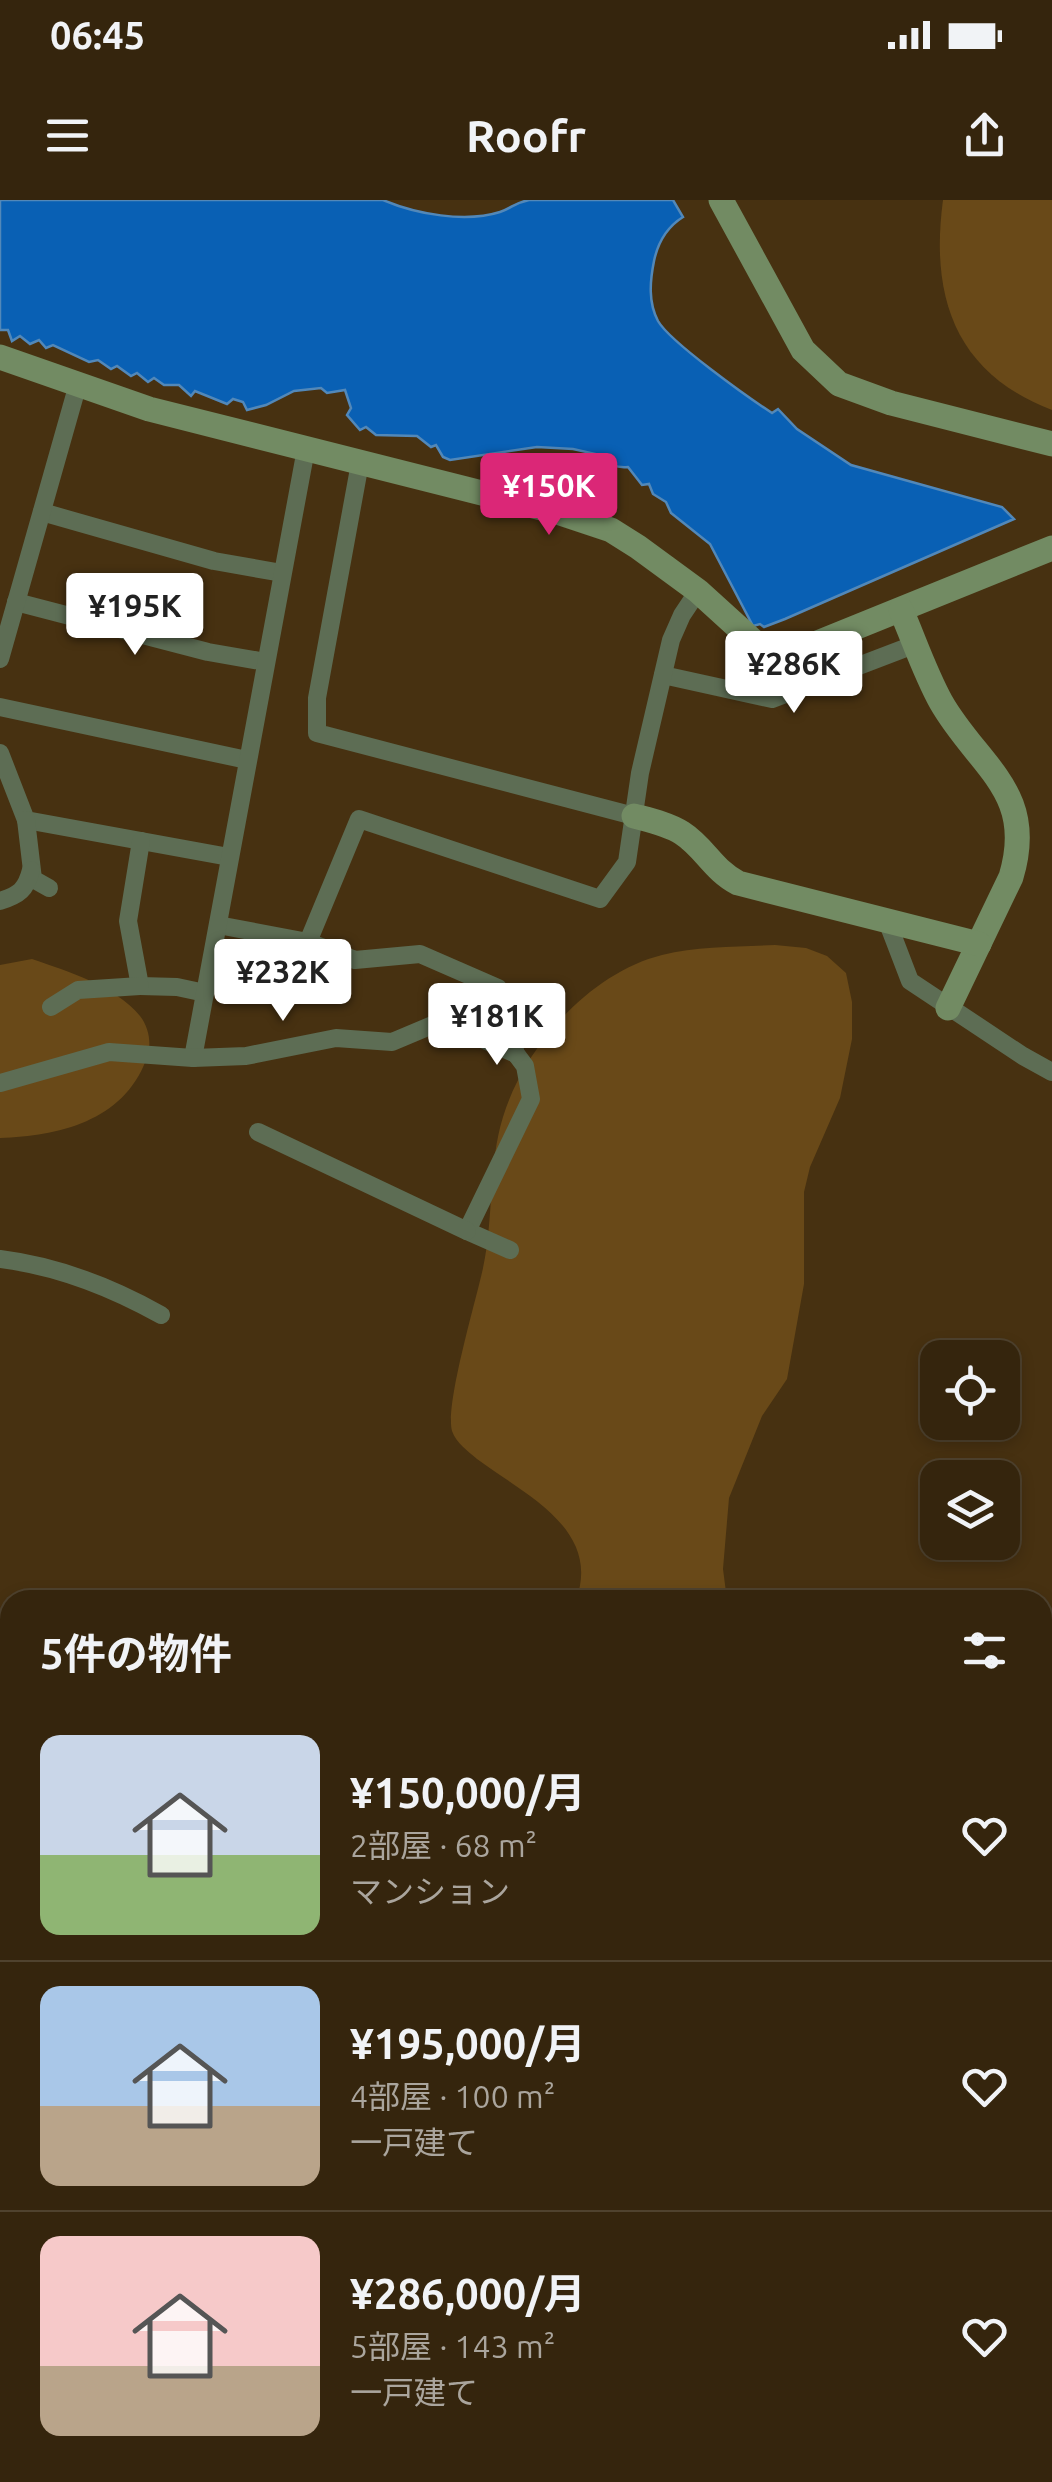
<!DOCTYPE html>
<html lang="ja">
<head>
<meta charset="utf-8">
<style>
  body { margin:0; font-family:Ubuntu,"Noto Sans JP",sans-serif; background:#40311b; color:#f1f3f6; height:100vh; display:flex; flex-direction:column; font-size:38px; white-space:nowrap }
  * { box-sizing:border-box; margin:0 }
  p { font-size:32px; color:#aaa59d }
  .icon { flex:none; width:55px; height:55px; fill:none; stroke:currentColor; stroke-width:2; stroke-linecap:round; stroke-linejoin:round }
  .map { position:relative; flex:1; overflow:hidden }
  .drawer { position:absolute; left:0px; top:1390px; width:1052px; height:892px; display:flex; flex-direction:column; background:#35250d; border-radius:30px 30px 0 0; box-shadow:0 5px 15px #0003,0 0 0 2px #4f422e }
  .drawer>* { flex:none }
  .fabs { position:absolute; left:920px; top:1140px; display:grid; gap:20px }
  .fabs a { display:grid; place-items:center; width:100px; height:100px; border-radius:20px; background:#35250d; box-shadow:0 5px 15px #0003,0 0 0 2px #4f422e; font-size:50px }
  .price { position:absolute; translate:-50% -85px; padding:0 22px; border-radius:10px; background:#fff; color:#222; font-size:32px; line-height:65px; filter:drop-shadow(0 2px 5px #0008) }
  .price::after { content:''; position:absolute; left:50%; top:60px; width:30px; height:22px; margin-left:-15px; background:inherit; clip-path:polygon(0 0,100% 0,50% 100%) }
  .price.selected { background:#db2777; color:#fff }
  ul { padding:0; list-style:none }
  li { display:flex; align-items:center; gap:30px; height:250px; padding:0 40px }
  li+li { border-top:2px solid #4f422e }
  li span { display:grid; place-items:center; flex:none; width:280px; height:200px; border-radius:20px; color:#555 }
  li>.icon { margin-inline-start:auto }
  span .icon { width:120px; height:120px; fill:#fffc; stroke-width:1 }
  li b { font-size:42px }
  h2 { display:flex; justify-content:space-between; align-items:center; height:120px; padding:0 40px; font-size:42px }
  .status { display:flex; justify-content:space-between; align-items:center; height:70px; padding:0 50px; background:#35250d; direction:ltr }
  .status svg { height:28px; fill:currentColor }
  header { display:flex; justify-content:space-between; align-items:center; height:130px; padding:0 40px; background:#35250d; font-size:45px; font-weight:700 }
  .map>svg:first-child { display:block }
  .green { fill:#694918 }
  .water { fill:#0960b4; stroke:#5288b9; stroke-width:2.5 }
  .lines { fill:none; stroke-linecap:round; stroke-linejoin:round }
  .street { stroke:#5d6d54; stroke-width:18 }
  .secondary { stroke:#728b63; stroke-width:25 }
</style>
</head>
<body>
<div class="status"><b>06:45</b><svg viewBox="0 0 49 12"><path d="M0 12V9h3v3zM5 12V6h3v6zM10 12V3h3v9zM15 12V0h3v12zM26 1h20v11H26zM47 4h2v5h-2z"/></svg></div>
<header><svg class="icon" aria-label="menu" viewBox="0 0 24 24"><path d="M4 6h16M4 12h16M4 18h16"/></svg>Roofr<svg class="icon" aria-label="share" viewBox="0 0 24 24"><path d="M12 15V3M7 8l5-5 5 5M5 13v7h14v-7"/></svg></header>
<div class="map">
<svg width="1052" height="2282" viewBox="0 0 1052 2282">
  <rect width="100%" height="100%" fill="#473111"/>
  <g class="green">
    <path d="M943,0h109v210c-97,-37 -122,-113 -109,-210z"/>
    <path d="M775,745l31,3 21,8 19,17 6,29v37l-12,59 -30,69 -6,25v92l-17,95 -25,37 -33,82 -6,71 4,31h-151c26,-71 -52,-106 -99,-141 -9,-8 -21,-16 -25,-28 -7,-27 24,-130 31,-163 11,-50 5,-103 20,-151 21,-70 87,-144 159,-162 36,-9 76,-8 113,-10z"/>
    <path d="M32,759c35,12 84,27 108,57 10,13 12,30 6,44 -23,61 -87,76 -146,78v-173z"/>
    <polygon points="1043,1626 1052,1629 1052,2096 1043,2103"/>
    <polygon points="0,1905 10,1906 10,2272 409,2273 392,2282 0,2282"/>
    <polygon points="769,2273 769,2272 945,2273 939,2282 763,2282"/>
  </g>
  <path class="water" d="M0,0h383c33,14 82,23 117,12 12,-4 14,-9 29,-12h144l10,17c-16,10 -25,25 -29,44 -4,20 -6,41 4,60 12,21 91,77 114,92l6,-4 19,20 54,36 151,42 12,12 -229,100 -21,8 -4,-3 -7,2 -43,-82 -39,-31 -5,-11 -13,-8 -4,-10 -7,1 -14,-18c-10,1 -23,-2 -28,-12l-27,-6 -36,-2 -87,13 -7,-3 -7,-12 -5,2 -14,-11 -41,-1 -10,-8 -6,3 -13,-15 4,-7 -6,-18 -18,3 -6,-5 -27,3 -28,14 -19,5 -4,-8 -10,-3 -6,5 -32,-13 -4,5 -12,-11h-15l-10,-7 -6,4 -11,-9 -6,3 -14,-10 -6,3 -13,-9 -9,2 -36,-17 -7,3 -7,-8 -9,4 -10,-8 -8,5 -4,-11h-8z"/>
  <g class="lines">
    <g class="street">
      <polyline points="360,263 317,498 317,533 634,616"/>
      <polyline points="42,312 214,361 282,373"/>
      <polyline points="16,402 208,452 266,462"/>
      <polyline points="0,459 78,184"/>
      <polyline points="663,475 772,499 916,444"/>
      <polyline points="0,507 247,560"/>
      <polyline points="0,553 26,620 229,657"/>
      <polyline points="26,620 33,679 49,688"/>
      <polyline points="141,641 128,721 140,786 177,787 205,793"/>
      <path d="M0,701c19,-6 26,-11 31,-31"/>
      <polyline points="887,721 910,781 1023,856 1052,872"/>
      <polyline points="218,725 308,742 359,619 600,699 627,662 640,573 671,440 682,415 698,391"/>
      <polyline points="308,742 355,760 420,754 498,788 516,854 525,866 531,899 467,1031 510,1050"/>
      <polyline points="51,807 78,790 140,786"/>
      <polyline points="193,858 306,249"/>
      <polyline points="0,883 109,852 193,858 246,856 336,838 392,842 442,821 516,854"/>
      <polyline points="258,932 467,1031"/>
      <path d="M0,1059c57,7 111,28 161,56"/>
    </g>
    <g class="secondary">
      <polyline points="721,0 803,150 839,184 891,203 1052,244"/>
      <polyline points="0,157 149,209 557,312 611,330 638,347 698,391 764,451 780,455 800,450 1052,348"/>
      <path d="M901,410c13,30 24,63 40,92 37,65 96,89 70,175l-63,131"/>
      <path d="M634,616c15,4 34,8 48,17 22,14 32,38 56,50l241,61"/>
    </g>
  </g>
</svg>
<div class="fabs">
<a><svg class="icon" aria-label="locate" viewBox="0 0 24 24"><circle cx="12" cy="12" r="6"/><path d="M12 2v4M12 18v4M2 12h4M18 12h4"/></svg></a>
<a><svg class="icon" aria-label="layers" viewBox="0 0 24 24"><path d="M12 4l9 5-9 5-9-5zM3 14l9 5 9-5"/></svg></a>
</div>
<b class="price selected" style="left:549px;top:338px">¥150K</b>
<b class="price" style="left:135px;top:458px">¥195K</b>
<b class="price" style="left:794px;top:516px">¥286K</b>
<b class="price" style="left:283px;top:824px">¥232K</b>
<b class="price" style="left:497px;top:868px">¥181K</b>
<section class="drawer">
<h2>5件の物件<svg class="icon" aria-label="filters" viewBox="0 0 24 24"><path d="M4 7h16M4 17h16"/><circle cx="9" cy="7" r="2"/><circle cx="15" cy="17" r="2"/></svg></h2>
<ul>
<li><span style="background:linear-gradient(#c9d6e8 60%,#8fb573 0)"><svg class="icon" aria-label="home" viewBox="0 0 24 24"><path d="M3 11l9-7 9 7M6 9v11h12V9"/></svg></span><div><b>¥150,000/月</b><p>2部屋 · 68 m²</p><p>マンション</p></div><svg class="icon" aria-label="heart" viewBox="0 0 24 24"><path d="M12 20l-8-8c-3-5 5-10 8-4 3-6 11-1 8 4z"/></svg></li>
<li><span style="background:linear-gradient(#a9c7e8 60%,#b9a48a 0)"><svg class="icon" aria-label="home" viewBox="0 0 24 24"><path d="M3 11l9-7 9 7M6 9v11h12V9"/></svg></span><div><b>¥195,000/月</b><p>4部屋 · 100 m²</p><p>一戸建て</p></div><svg class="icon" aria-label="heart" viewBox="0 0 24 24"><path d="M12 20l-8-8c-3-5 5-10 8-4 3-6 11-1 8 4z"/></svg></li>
<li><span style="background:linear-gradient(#f6c9c9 65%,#b9a48a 0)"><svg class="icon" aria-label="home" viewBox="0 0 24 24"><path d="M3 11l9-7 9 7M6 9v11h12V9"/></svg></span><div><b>¥286,000/月</b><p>5部屋 · 143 m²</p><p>一戸建て</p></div><svg class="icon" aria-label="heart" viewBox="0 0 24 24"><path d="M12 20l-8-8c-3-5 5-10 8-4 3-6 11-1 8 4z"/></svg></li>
</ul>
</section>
</div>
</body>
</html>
